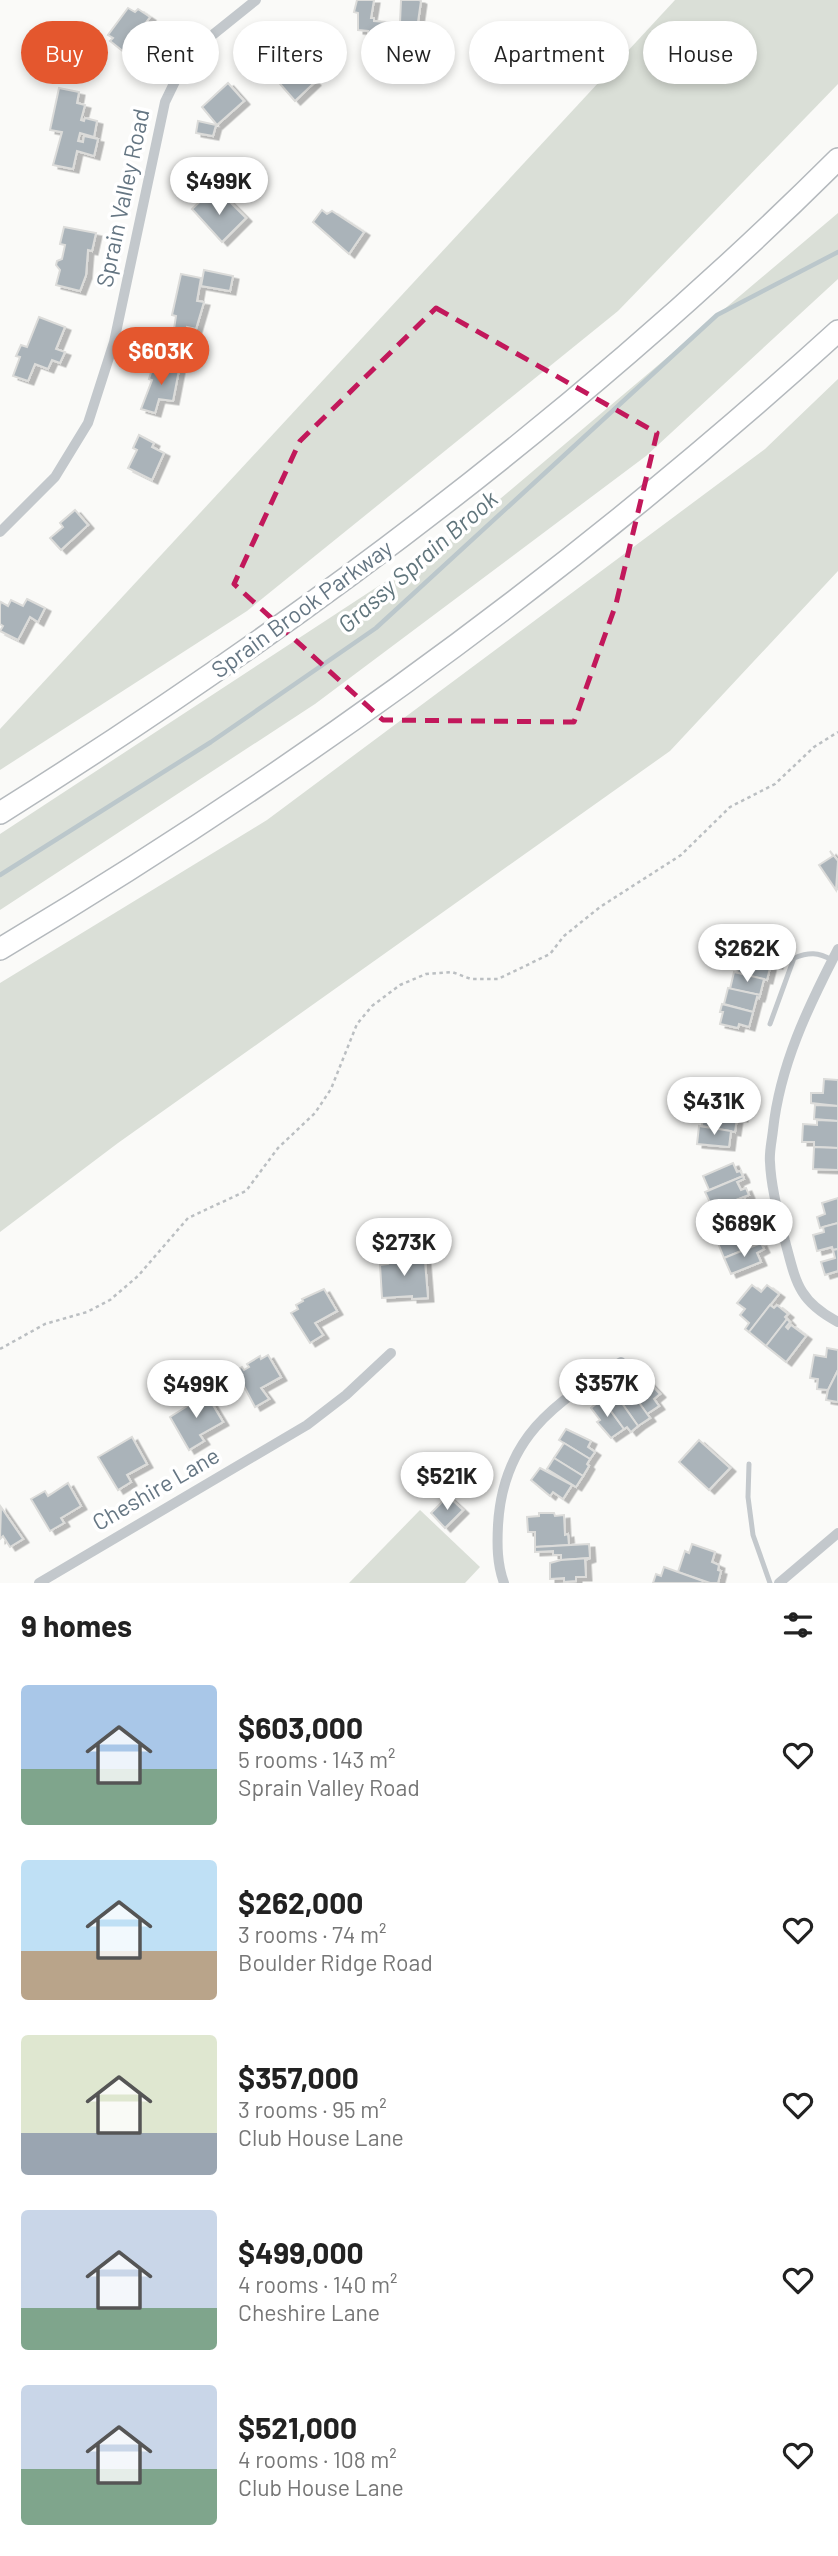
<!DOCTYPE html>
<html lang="en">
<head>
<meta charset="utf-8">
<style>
  body { margin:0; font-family:Barlow,sans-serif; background:#f2f2f2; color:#222; height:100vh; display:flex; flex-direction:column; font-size:26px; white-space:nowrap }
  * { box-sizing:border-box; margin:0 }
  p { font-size:23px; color:#767676 }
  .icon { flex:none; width:38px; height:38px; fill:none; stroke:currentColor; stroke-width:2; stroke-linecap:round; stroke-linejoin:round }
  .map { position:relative; height:1583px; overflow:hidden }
  .details { display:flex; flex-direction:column; background:#fff; flex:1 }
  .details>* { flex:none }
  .hud { position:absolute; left:21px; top:21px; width:796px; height:63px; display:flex; gap:14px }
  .price { position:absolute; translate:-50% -60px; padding:0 16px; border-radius:24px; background:#fff; color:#222; font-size:23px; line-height:46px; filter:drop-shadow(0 2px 4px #0008) }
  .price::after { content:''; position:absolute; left:50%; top:42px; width:21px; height:16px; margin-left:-10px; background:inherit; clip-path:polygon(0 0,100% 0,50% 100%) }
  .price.on { background:#e4572e; color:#fff }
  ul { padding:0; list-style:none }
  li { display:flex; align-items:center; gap:21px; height:175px; padding:0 21px }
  li span { display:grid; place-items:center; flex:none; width:196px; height:140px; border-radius:7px; color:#555 }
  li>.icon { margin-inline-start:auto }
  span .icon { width:84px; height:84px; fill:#fffc; stroke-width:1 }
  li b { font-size:30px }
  h2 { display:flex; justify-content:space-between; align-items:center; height:84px; padding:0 21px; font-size:30px }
  .tag { padding:0 24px; border-radius:32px; background:#fff; box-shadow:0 4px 10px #0003; font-size:24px; line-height:63px }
  .tag.on { background:#e4572e; color:#fff }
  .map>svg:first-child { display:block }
  .green { fill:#dadfd7 }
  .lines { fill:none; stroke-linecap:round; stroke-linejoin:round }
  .stream { stroke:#bbc7cb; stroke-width:4.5 }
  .building { fill:#aab3b9; stroke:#dcdcda; stroke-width:2; filter:url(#shadow) }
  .highway-casing { stroke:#b4b9bd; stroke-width:24 }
  .path { stroke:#bbbfc2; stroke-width:2.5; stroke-dasharray:3.5 3.5; stroke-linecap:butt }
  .lane { stroke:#c3c8cc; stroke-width:5 }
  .street { stroke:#c3c8cc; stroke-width:10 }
  .highway { stroke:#fff; stroke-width:21 }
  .marked { fill:none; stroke:#c2185b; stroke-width:5; stroke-dasharray:14 9; stroke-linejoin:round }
  .labels { text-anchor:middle; stroke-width:7; stroke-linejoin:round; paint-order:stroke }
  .street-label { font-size:23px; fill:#657683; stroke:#fff }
  .water-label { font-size:24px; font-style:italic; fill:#60757c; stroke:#fff }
</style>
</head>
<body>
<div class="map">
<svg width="838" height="1583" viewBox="0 0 838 1583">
  <defs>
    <filter id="shadow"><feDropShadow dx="5.5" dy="3.5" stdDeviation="0" flood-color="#0004"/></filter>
  </defs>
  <rect width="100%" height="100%" fill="#fafaf8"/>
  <g class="green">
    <polygon points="675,0 838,0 838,84 618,311 247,611 0,770 0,729"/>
    <polygon points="838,213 838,279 646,456 315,704 0,910 0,834 461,532"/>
    <polygon points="838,379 838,571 670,751 118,1143 0,1232 0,983 267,820 765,449"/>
    <polygon points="420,1510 480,1567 465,1583 349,1583"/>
  </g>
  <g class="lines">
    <polyline class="stream" points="0,875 211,742 376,628 717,315 838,252"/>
  </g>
  <g class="building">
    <polygon points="357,0 374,0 371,18 374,18 374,21 400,23 401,0 419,0 421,1 418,22 412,22 410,36 407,38 399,38 400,35 368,34 368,31 358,30 358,13 354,12"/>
    <polygon points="128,8 135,12 138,9 150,17 124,52 110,41 113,38 108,35"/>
    <polygon points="318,39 328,50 322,56 327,61 311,78 315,82 295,101 274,77 305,48 306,49"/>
    <polygon points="228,83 244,101 217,125 202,107"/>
    <polygon points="59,88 79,92 77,103 85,105 81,120 84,121 85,118 97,121 94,137 80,133 78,141 83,142 84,136 98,139 94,156 77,151 73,169 53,165 62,132 50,130"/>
    <polygon points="198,121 216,125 213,136 196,133"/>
    <polygon points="208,194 221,207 228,200 246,218 222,242 192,209"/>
    <polygon points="322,210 327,214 332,211 364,232 349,254 313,222"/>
    <polygon points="64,227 96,233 92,251 88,250 86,275 80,291 56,285 60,270 56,265 57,261 62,259 65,245 60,244"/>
    <polygon points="204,270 233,276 230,291 201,286"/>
    <polygon points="181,274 201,278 197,301 204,302 196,329 187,327 186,331 174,329 176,316 172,315"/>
    <polygon points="39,317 65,327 56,349 65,352 60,363 52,360 48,369 35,364 28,381 13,376 20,357 16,356 21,345 27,347"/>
    <polygon points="154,363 179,370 173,401 159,399 155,413 141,409 152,380 149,379"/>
    <polygon points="139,435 154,443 152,447 164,453 152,480 128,468 137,450 133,448"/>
    <polygon points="75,510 88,525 61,550 50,538 63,527 60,523"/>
    <polygon points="27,599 45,608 38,622 30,617 18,640 0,631 3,626 0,624 0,605 1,602 8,606 11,600 23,606"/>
    <polygon points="830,851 838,861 836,890 819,865 833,856"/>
    <polygon points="754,939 773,944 772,948 781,950 777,965 745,957 747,950 751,951"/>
    <polygon points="741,957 771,964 767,980 737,973"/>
    <polygon points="734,972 764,979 760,995 730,989"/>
    <polygon points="728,988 760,995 759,998 757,997 753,1012 724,1004"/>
    <polygon points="722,1004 753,1012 749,1027 739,1024 738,1028 720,1024 723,1012 720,1012"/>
    <polygon points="824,1079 838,1080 838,1106 811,1103 811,1093 823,1093"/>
    <polygon points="710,1089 733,1092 732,1098 745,1100 742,1118 706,1113"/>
    <polygon points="815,1105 838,1106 838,1121 814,1119"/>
    <polygon points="706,1113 737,1118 735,1132 702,1126 703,1115 706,1115"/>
    <polygon points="817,1120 838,1121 838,1148 814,1147 814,1142 802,1142 803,1124 817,1125"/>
    <polygon points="699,1126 731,1131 729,1147 697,1144"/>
    <polygon points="814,1147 838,1148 838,1170 813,1169"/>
    <polygon points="733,1163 737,1172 740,1171 743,1176 709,1190 703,1176"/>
    <polygon points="743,1176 744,1179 737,1182 741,1190 746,1188 749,1195 713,1209 705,1192"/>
    <polygon points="744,1197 748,1206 753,1203 754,1208 718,1222 713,1209"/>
    <polygon points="838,1198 838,1223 820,1228 817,1217 825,1214 822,1203"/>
    <polygon points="754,1208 756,1211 751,1213 753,1219 749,1221 752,1228 721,1242 713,1224"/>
    <polygon points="838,1223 838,1249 833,1250 832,1247 817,1251 813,1235 824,1232 823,1227"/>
    <polygon points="746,1231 751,1241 756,1239 758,1244 724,1258 718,1243"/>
    <polygon points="761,1243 764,1249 757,1253 761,1262 731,1274 724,1258"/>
    <polygon points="838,1249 838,1271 825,1275 821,1262 835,1258 833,1250"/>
    <polygon points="412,1252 417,1252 421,1255 422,1261 425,1261 428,1298 412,1299 412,1296 382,1298 380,1265 388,1264 387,1258 400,1257 400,1263 410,1263"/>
    <polygon points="752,1285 761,1292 767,1285 779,1294 749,1332 745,1329 749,1323 740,1315 745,1309 737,1303"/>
    <polygon points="324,1289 337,1311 315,1323 323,1335 310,1343 291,1313 298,1309 296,1305 303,1301 302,1299"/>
    <polygon points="770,1305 774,1308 777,1305 788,1314 785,1317 787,1319 766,1346 749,1332"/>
    <polygon points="787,1319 790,1322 786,1327 788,1329 791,1325 806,1336 786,1362 766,1346"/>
    <polygon points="827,1348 838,1350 838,1370 828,1390 817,1389 818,1379 810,1378 814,1355 826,1357"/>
    <polygon points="268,1355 281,1377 261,1388 269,1399 255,1407 237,1373 235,1375 233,1372 242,1367 244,1370 249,1367 247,1364 260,1356 261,1359"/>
    <polygon points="838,1370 838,1402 826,1400 828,1390"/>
    <polygon points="642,1375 660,1394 654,1399 659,1406 647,1414 630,1390 634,1388 631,1383"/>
    <polygon points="630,1390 650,1418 638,1426 619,1399"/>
    <polygon points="197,1392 201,1398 207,1395 223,1422 200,1435 204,1441 189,1450 170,1417 189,1405 185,1399"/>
    <polygon points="602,1399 624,1429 611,1438 597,1422 600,1420 591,1408"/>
    <polygon points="619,1399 638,1426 631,1432 627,1427 624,1429 608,1407"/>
    <polygon points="566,1429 591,1441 588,1447 595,1452 590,1459 559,1440"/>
    <polygon points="132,1437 147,1464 127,1475 131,1482 118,1490 98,1457"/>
    <polygon points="699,1440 730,1468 709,1490 679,1462"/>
    <polygon points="564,1443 590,1459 587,1464 589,1466 583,1476 554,1458"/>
    <polygon points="554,1458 583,1476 576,1487 547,1469"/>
    <polygon points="540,1468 572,1485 563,1499 553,1492 550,1496 531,1480"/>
    <polygon points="68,1483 81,1506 61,1518 64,1523 50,1531 31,1499 45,1491 48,1496"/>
    <polygon points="448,1496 463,1510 445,1528 431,1513"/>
    <polygon points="1,1507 23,1539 10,1547 3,1536 0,1539"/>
    <polygon points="539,1513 554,1513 555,1516 564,1515 565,1535 568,1534 569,1545 535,1547 535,1532 528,1532 527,1517 539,1516"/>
    <polygon points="589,1544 590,1558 561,1560 561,1555 553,1555 553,1551 535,1552 535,1547"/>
    <polygon points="692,1544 715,1552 712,1562 719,1565 718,1570 721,1571 718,1583 710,1583 678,1572 685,1551 689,1553"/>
    <polygon points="590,1558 585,1560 586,1577 576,1577 576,1581 564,1582 564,1578 550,1579 550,1563 561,1560"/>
    <polygon points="664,1567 703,1581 702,1583 653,1583 656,1574 661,1576"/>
  </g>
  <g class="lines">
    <defs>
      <g id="highway">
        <path d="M0,813c301,-189 586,-403 838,-654"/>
        <path d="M0,949c298,-178 581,-384 838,-618"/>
      </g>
    </defs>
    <use href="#highway" class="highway-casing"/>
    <polyline class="path" points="0,1349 45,1324 87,1312 110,1300 138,1276 188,1218 246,1191 278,1148 315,1113 331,1089 357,1024 372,1006 400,985 426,974 452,972 471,979 498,979 550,954 564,936 600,907 681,855 730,807 775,784 814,747 838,732"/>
    <g class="lane">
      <path d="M770,1024l24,-66c15,-6 24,-6 38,2"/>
      <polyline points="749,1464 748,1497 753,1535 770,1583"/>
    </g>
    <g class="street">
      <polyline points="0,532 55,477 88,423 114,342 165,102 180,71 205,41 256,0"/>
      <path d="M838,949c-30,58 -58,116 -65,181 -1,10 -4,22 -3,32 1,26 9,54 15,79 11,41 13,60 53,81"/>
      <polyline points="39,1583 307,1425 346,1395 391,1353"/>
      <path d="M504,1583c-7,-19 -7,-38 -6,-58 5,-86 55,-122 123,-163"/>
      <polyline points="779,1583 838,1533"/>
    </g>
    <use href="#highway" class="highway"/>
  </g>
  <path class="marked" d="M436,308l221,125 -41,171 -42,118 -191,-2 -149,-136 66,-143z"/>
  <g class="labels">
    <g class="street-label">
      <text transform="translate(123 198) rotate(-78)" y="8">Sprain Valley Road</text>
      <text transform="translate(302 609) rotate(-36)" y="8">Sprain Brook Parkway</text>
      <text transform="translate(156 1489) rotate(-30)" y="8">Cheshire Lane</text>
    </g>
    <g class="water-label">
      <text transform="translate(418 562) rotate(-41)" y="8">Grassy Sprain Brook</text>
    </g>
  </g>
</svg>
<b class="price" style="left:219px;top:217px">$499K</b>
<b class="price on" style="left:161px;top:387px">$603K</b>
<b class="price" style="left:747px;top:984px">$262K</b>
<b class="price" style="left:714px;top:1137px">$431K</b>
<b class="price" style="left:744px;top:1259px">$689K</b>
<b class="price" style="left:404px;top:1278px">$273K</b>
<b class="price" style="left:607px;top:1419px">$357K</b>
<b class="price" style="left:196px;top:1420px">$499K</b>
<b class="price" style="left:447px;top:1512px">$521K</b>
<div class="hud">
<a class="tag on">Buy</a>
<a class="tag">Rent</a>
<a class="tag">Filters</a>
<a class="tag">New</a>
<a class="tag">Apartment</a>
<a class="tag">House</a>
</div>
</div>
<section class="details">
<h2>9 homes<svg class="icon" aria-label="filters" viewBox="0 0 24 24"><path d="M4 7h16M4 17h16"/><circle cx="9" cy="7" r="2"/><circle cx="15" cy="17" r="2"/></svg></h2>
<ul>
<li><span style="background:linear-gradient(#a9c7e8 60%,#7fa58c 0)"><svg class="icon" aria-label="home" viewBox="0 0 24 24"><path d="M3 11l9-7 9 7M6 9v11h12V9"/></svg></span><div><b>$603,000</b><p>5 rooms · 143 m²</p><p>Sprain Valley Road</p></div><svg class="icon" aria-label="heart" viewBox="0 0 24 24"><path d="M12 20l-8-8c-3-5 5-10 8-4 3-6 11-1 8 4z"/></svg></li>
<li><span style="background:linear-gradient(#bfe0f5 65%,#b9a48a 0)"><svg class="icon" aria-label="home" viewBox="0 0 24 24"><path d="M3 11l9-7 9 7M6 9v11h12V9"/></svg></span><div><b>$262,000</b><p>3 rooms · 74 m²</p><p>Boulder Ridge Road</p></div><svg class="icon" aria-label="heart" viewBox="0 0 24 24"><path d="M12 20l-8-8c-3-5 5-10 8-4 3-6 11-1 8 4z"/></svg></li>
<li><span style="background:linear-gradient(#dfe7d0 70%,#9aa5b1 0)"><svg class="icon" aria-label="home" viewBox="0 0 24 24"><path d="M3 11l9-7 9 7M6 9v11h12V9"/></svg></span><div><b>$357,000</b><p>3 rooms · 95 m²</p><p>Club House Lane</p></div><svg class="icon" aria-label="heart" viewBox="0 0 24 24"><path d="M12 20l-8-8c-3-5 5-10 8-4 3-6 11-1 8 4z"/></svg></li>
<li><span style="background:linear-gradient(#c9d6e8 70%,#7fa58c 0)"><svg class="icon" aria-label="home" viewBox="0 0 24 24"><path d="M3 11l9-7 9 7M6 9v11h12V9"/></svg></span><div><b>$499,000</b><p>4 rooms · 140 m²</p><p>Cheshire Lane</p></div><svg class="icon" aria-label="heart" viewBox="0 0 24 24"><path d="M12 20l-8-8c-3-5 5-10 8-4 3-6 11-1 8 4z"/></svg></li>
<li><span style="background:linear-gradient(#c9d6e8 60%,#7fa58c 0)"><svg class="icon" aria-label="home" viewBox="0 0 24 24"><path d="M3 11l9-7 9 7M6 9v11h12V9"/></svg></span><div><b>$521,000</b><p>4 rooms · 108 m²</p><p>Club House Lane</p></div><svg class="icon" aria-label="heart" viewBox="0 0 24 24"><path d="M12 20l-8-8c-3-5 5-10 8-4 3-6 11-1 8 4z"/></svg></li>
</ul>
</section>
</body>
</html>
